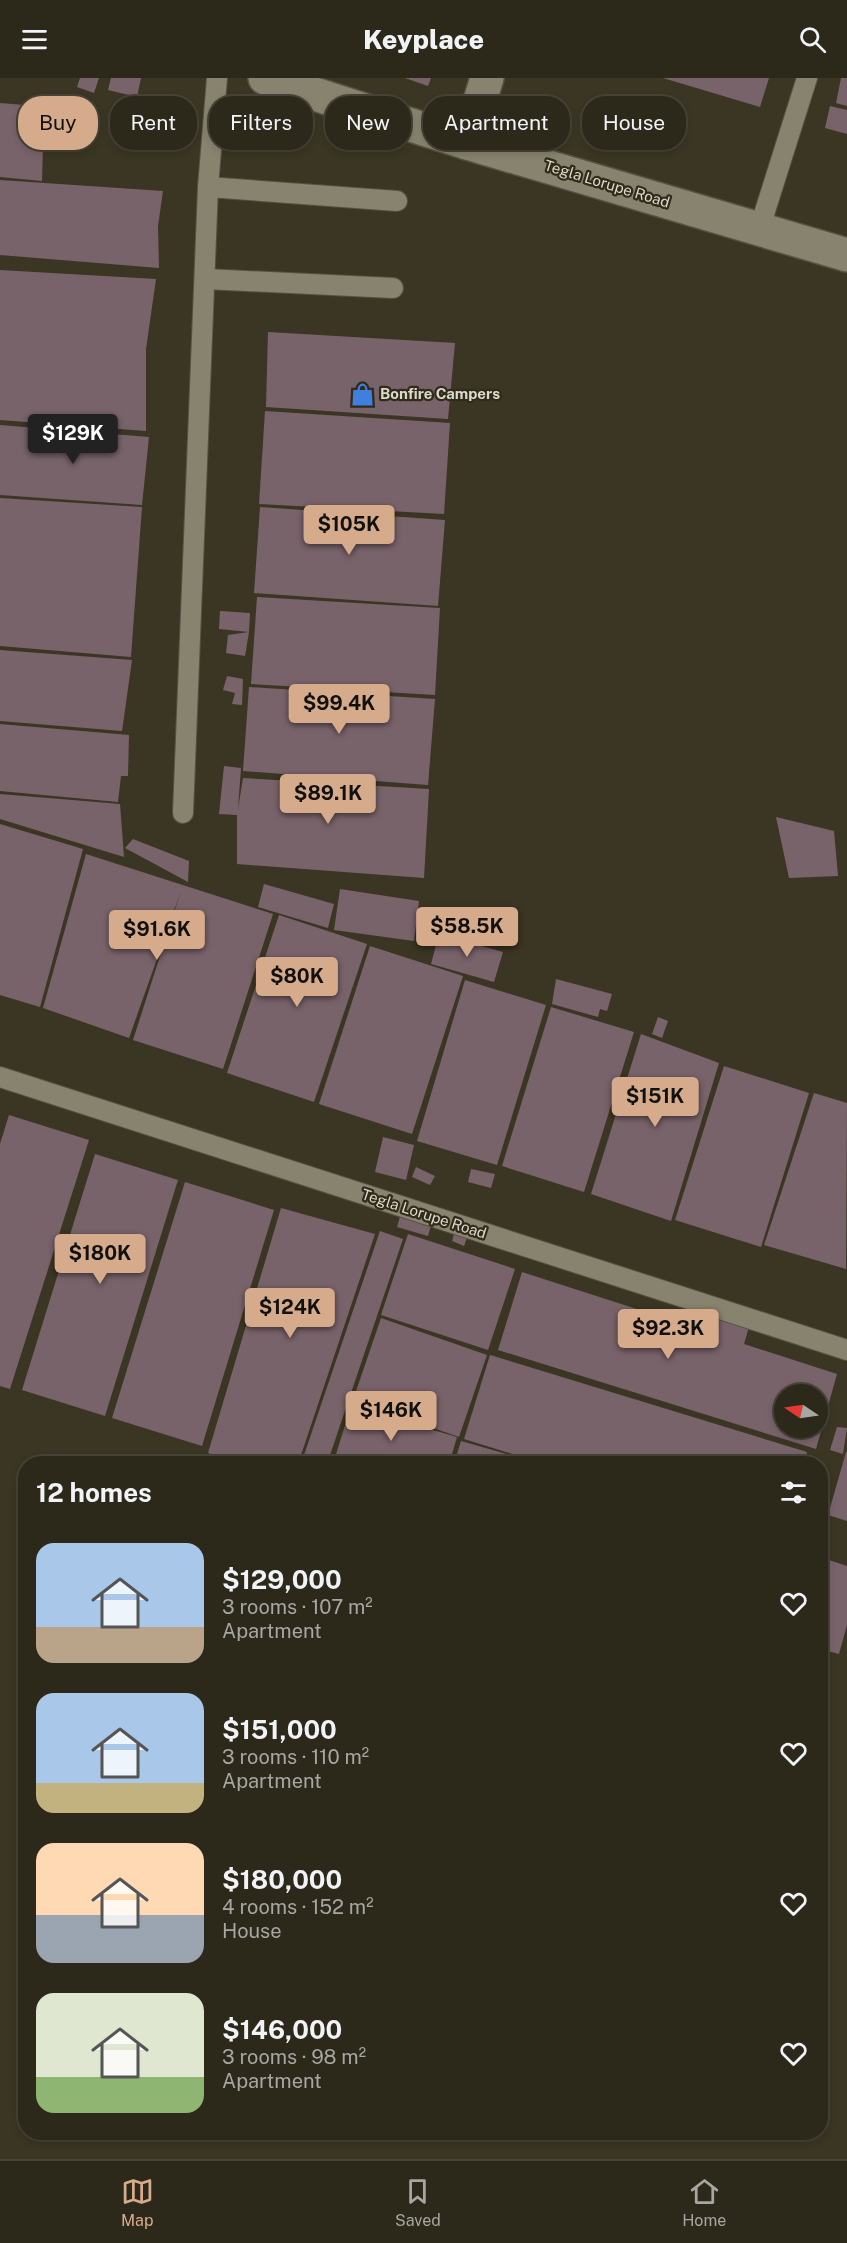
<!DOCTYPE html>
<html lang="en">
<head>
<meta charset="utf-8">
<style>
  body { margin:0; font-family:"Public Sans",sans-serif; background:#383427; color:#f1f3f6; height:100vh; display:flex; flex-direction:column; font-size:22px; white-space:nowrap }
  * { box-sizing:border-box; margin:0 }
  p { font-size:20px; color:#a6a6a2 }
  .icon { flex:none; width:33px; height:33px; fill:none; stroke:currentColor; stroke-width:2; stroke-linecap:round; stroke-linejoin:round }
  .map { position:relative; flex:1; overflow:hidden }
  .details { position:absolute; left:18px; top:1378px; width:810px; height:684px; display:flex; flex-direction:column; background:#2c281a; border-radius:24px; box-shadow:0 3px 9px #0003,0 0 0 2px #484439 }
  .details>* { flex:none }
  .hud { position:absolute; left:18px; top:18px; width:812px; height:54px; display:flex; gap:12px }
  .needle { width:39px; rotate:283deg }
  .fabs { position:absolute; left:774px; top:1306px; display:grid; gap:12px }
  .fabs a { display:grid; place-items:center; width:54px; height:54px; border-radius:50%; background:#2c281a; box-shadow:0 3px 9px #0003,0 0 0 2px #484439; font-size:30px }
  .price { position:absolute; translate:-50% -51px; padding:0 14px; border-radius:6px; background:#d6ab8b; color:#111; font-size:20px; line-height:39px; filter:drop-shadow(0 2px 3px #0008) }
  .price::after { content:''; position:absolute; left:50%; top:36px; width:18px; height:14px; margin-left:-9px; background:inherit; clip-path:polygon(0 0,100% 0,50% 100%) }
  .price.active { background:#222; color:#fff }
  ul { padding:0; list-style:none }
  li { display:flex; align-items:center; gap:18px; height:150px; padding:0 18px }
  li span { display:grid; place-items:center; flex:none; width:168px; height:120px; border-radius:18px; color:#555 }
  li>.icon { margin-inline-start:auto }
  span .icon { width:72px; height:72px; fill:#fffc; stroke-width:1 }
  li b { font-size:26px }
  h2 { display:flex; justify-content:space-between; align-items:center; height:72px; padding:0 18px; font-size:26px }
  .pill { padding:0 21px; border-radius:24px; background:#2c281a; box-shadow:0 3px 9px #0003,0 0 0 2px #484439; font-size:21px; line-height:54px }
  .pill.active { background:#d6ab8b; color:#111 }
  header { display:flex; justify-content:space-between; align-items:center; height:78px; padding:0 18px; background:#2c281a; font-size:27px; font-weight:800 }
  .dock { display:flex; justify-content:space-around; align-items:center; height:84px; border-top:2px solid #484439; background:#2c281a; font-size:16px; color:#a6a6a2 }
  .dock a { display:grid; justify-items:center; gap:3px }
  .dock .active { color:#d6ab8b }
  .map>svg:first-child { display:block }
  .building { fill:#79636b; fill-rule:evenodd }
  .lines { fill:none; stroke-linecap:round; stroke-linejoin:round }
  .lane-casing { stroke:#565242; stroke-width:22 }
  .street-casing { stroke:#565242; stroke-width:36 }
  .lane { stroke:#88836e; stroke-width:20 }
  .street { stroke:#88836e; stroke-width:33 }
  .labels { text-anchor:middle; stroke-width:4.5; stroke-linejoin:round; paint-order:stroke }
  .street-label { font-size:15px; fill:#dcd9ce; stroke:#302c19 }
  .poi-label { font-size:15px; font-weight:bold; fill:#dcd9ce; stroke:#302c19; text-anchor:start }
</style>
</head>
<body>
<header><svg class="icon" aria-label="menu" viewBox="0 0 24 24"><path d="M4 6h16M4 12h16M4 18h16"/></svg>Keyplace<svg class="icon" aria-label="search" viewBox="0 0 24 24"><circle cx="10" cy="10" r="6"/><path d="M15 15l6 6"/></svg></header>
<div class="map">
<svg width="847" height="2081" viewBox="0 0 847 2081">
  <rect width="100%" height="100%" fill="#3b3623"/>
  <g class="building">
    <polygon points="80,0 99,0 94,15 77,9"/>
    <polygon points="111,0 141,0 137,19 108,12"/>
    <polygon points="405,0 431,0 428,8"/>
    <polygon points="663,0 769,0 760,29"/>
    <polygon points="841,0 847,0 847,28 836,25"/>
    <polygon points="0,25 49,29 43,64 42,103 0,99"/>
    <polygon points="148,25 185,34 176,66 140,57"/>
    <polygon points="830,28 847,32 847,56 825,50"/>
    <polygon points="0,102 163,113 158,148 159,190 0,177"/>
    <polygon points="0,192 156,201 146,271 146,353 0,342"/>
    <polygon points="268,254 455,265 448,341 266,329"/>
    <polygon points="265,333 450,345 444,436 259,426"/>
    <polygon points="0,347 149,359 142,427 0,417"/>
    <polygon points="0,420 142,429 131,579 0,568"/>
    <polygon points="260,429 445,442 438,528 254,515"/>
    <polygon points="257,519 440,530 435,617 251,606"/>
    <polygon points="220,533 250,535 249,554 245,578 226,575 228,557 249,554 219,551"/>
    <polygon points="0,572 132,582 122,653 0,643"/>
    <polygon points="227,598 243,601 242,627 232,626 235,615 223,612"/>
    <polygon points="249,609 435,621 428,707 243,693"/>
    <polygon points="0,646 129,657 128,698 121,698 118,724 0,713"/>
    <polygon points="224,688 241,690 238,731 243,700 429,711 424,800 237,786 237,737 219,736"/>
    <polygon points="0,716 120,726 124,779 0,741"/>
    <polygon points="776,739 834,753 838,798 789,800"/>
    <polygon points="0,746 83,771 40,929 0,917"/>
    <polygon points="133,761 189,783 188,804 125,770"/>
    <polygon points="86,776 273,836 223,991 133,962 181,813 129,960 43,930"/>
    <polygon points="264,806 334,826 328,850 258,829"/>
    <polygon points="340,811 419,823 414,863 334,852"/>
    <polygon points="279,837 367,866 314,1024 227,995"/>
    <polygon points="439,856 503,874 494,904 431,886"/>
    <polygon points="370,868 463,898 412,1056 319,1026"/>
    <polygon points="556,901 612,916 607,933 600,931 598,939 552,926"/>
    <polygon points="465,902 546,927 497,1087 417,1063"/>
    <polygon points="551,929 634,954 584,1114 502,1088"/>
    <polygon points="658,939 668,943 662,960 652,956"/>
    <polygon points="641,956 719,985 671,1143 591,1116"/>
    <polygon points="724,988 809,1015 761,1169 675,1142"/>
    <polygon points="814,1015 847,1025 846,1191 764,1167"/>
    <polygon points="9,1037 89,1062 10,1311 0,1308 0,1066"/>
    <polygon points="383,1059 414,1067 406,1102 375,1094"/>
    <polygon points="95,1076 178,1102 105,1338 22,1312"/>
    <polygon points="416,1089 435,1098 430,1107 412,1099"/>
    <polygon points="471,1091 495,1096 491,1110 468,1104"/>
    <polygon points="185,1104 274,1132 202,1368 112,1340"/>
    <polygon points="281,1130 375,1156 298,1386 244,1386 208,1375"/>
    <polygon points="401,1135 432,1144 428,1158 397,1149"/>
    <polygon points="458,1142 472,1146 464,1168 452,1163"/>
    <polygon points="380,1153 403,1161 327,1386 301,1386"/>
    <polygon points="408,1156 515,1191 488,1272 381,1237"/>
    <path d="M522,1194l186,60 4,-16 37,11 -5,17 93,30 -21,75 -318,-99zM784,1317h34v33h-34z"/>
    <polygon points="381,1240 487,1277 459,1359 353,1322"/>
    <polygon points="490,1277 807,1374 804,1386 545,1386 464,1361"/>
    <polygon points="351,1328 457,1359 449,1386 333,1386"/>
    <polygon points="837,1349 847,1350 843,1376 830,1372"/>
    <polygon points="461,1363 538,1385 538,1386 454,1386"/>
    <polygon points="846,1374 847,1374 847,1443 828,1437"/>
    <polygon points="820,1479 847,1488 847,1547 839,1576 820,1571"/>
  </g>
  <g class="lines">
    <defs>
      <g id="lane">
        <polyline points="208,109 397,123"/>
        <polyline points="759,152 807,0"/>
        <polyline points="205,201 393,210"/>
        <polyline points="183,735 208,109 217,0"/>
        <polyline points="0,999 847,1272"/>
      </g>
      <g id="street">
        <polyline points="265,0 467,65 847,177"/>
        <polyline points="467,65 487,0"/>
      </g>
    </defs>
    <use href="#lane" class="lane-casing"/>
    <use href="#street" class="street-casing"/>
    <use href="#lane" class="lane"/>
    <use href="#street" class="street"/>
  </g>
  <defs>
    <symbol id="shop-bare" viewBox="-9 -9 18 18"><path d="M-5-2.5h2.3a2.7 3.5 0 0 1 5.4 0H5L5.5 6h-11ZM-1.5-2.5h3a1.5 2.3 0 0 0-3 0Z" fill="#3f7fe0" stroke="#302c19" stroke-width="2.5" paint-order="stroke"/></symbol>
  </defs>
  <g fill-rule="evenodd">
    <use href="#shop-bare" x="346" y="300" width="33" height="33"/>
  </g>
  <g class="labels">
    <g class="street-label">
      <text transform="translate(607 106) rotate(17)" y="5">Tegla Lorupe Road</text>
      <text transform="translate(424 1136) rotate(18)" y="5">Tegla Lorupe Road</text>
    </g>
    <g class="poi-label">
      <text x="380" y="321">Bonfire Campers</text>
    </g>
  </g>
</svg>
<div class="fabs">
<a><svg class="needle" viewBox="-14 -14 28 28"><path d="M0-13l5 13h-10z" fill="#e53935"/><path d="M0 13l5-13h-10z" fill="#a6a6a2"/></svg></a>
</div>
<b class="price active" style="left:73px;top:387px">$129K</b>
<b class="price" style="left:349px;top:478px">$105K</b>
<b class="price" style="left:339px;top:657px">$99.4K</b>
<b class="price" style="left:328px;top:747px">$89.1K</b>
<b class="price" style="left:467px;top:880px">$58.5K</b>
<b class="price" style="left:157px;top:883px">$91.6K</b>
<b class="price" style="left:297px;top:930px">$80K</b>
<b class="price" style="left:655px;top:1050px">$151K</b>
<b class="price" style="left:100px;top:1207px">$180K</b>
<b class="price" style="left:290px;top:1261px">$124K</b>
<b class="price" style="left:668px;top:1282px">$92.3K</b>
<b class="price" style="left:391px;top:1364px">$146K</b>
<div class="hud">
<a class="pill active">Buy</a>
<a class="pill">Rent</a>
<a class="pill">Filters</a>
<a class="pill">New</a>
<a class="pill">Apartment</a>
<a class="pill">House</a>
</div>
<section class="details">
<h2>12 homes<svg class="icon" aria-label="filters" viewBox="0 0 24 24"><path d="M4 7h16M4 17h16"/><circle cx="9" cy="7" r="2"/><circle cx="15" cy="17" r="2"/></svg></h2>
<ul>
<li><span style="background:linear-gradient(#a9c7e8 70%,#b9a48a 0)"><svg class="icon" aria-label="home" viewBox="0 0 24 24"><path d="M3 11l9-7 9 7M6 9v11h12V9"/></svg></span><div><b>$129,000</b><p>3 rooms · 107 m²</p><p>Apartment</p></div><svg class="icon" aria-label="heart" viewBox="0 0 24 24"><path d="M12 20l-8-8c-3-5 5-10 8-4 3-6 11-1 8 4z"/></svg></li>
<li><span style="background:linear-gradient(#a9c7e8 75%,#c2b280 0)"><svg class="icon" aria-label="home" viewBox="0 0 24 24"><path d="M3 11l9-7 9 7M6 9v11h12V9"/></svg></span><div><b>$151,000</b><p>3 rooms · 110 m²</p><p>Apartment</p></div><svg class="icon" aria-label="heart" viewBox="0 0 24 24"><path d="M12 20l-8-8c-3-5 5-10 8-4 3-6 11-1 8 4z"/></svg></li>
<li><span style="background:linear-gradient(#ffd9b3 60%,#9aa5b1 0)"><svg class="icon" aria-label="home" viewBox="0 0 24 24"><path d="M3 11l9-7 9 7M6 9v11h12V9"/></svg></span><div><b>$180,000</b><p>4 rooms · 152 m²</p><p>House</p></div><svg class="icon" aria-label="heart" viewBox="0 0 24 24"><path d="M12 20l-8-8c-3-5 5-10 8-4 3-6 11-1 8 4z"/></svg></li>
<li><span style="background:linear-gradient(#dfe7d0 70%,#8fb573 0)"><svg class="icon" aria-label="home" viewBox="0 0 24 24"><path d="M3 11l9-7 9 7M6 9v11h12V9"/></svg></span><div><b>$146,000</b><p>3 rooms · 98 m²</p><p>Apartment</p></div><svg class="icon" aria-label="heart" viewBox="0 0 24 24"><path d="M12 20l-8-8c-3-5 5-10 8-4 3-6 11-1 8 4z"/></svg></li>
</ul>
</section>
</div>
<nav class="dock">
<a class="active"><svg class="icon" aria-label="map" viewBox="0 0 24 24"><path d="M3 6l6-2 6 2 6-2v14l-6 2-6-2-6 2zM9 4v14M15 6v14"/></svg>Map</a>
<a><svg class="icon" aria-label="saved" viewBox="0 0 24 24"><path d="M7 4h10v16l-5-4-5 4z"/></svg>Saved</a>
<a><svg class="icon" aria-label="home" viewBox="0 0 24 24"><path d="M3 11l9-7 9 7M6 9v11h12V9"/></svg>Home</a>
</nav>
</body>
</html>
